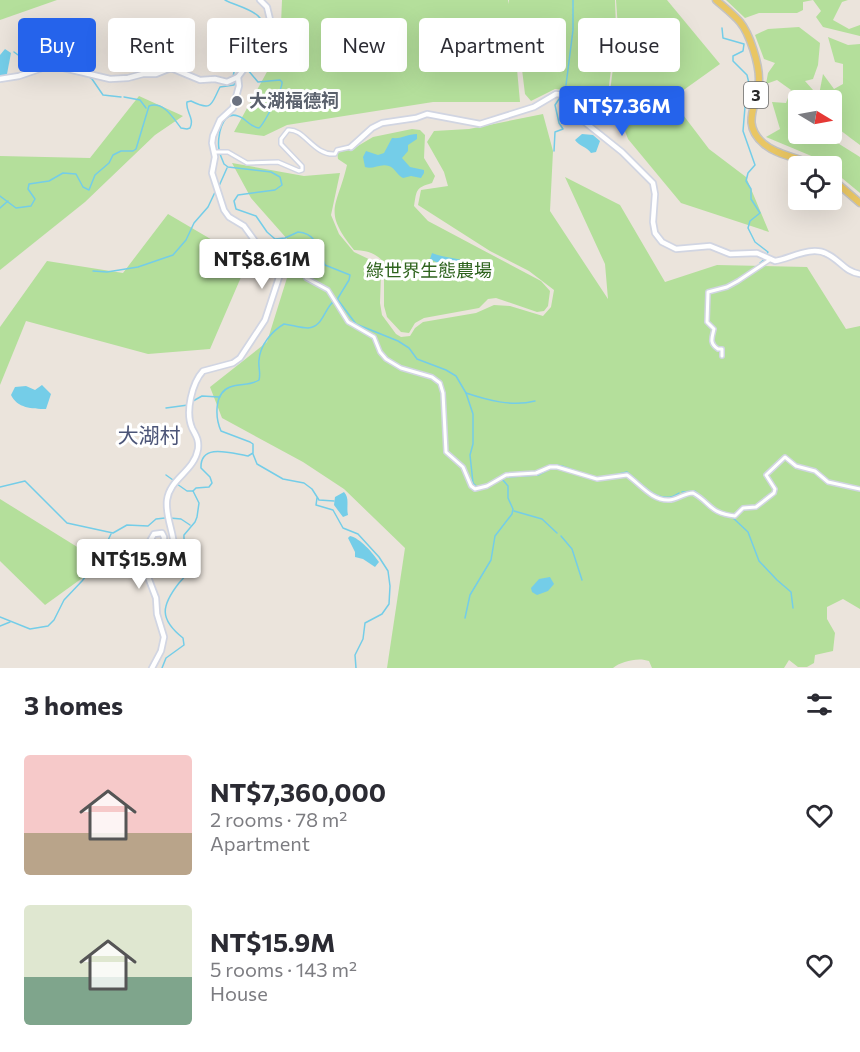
<!DOCTYPE html>
<html lang="en">
<head>
<meta charset="utf-8">
<style>
  body { margin:0; font-family:Commissioner,"Noto Sans TC",sans-serif; background:#f2f2f3; color:#2b2b33; height:100vh; display:flex; flex-direction:column; font-size:22px; white-space:nowrap }
  * { box-sizing:border-box; margin:0 }
  p { font-size:20px; color:#7c7c81 }
  .icon { flex:none; width:33px; height:33px; fill:none; stroke:currentColor; stroke-width:2; stroke-linecap:round; stroke-linejoin:round }
  .map { position:relative; height:668px; overflow:hidden }
  .details { display:flex; flex-direction:column; background:#fff; flex:1 }
  .details>* { flex:none }
  .guide { position:absolute; left:18px; top:18px; width:825px; height:54px; display:flex; gap:12px }
  .needle { width:39px; rotate:100deg }
  .fabs { position:absolute; left:788px; top:90px; display:grid; gap:12px }
  .fabs a { display:grid; place-items:center; width:54px; height:54px; border-radius:6px; background:#fff; box-shadow:0 6px 24px #0002; font-size:30px }
  .price { position:absolute; translate:-50% -51px; padding:0 14px; border-radius:6px; background:#fff; color:#222; font-size:20px; line-height:39px; filter:drop-shadow(0 2px 3px #0008) }
  .price::after { content:''; position:absolute; left:50%; top:36px; width:18px; height:14px; margin-left:-9px; background:inherit; clip-path:polygon(0 0,100% 0,50% 100%) }
  .price.selected { background:#2563eb; color:#fff }
  ul { padding:0; list-style:none }
  li { display:flex; align-items:center; gap:18px; height:150px; padding:0 24px }
  li span { display:grid; place-items:center; flex:none; width:168px; height:120px; border-radius:6px; color:#555 }
  li>.icon { margin-inline-start:auto }
  span .icon { width:72px; height:72px; fill:#fffc; stroke-width:1 }
  li b { font-size:26px }
  h2 { display:flex; justify-content:space-between; align-items:center; height:72px; padding:0 24px; font-size:26px }
  .tag { padding:0 21px; border-radius:6px; background:#fff; box-shadow:0 6px 24px #0002; font-size:21px; line-height:54px }
  .tag.selected { background:#2563eb; color:#fff }
  .map>svg:first-child { display:block }
  .green { fill:#b4df9b }
  .water { fill:#74cde8 }
  .lines { fill:none; stroke-linecap:round; stroke-linejoin:round }
  .stream { stroke:#74cde8; stroke-width:1.5 }
  .street-casing { stroke:#d1d5e2; stroke-width:6 }
  .secondary-casing { stroke:#d1d5e2; stroke-width:8 }
  .primary-casing { stroke:#c3c3c3; stroke-width:9 }
  .street { stroke:#fff; stroke-width:3 }
  .secondary { stroke:#fff; stroke-width:4.5 }
  .primary { stroke:#e9c663; stroke-width:6 }
  .worship-dot { fill:#6b7280; stroke:#fff; stroke-width:2 }
  .labels { text-anchor:middle; stroke-width:6; stroke-linejoin:round; paint-order:stroke }
  .shield { fill:#fff; stroke:#696969; stroke-width:1.5 }
  .shield-label { font-size:16px; font-weight:bold; fill:#292929 }
  .worship-label { font-size:18px; font-weight:bold; fill:#5b616d; stroke:#fff; text-anchor:start }
  .park-label { font-size:18px; fill:#2e631d; stroke:#fff }
  .quarter-label { font-size:21px; fill:#4c5578; stroke:#fff }
</style>
</head>
<body>
<div class="map">
<svg width="860" height="668" viewBox="0 0 860 668">
  <rect width="100%" height="100%" fill="#ebe4dc"/>
  <g class="green">
    <polygon points="0,0 57,0 0,20"/>
    <polygon points="282,0 508,0 509,4 509,0 615,0 616,29 607,102 582,99 564,90 555,89 531,101 525,94 520,53 478,68 468,59 473,47 509,32 509,29 474,42 463,59 478,70 516,58 520,102 433,102 287,125 264,136 234,132 280,48"/>
    <polygon points="616,0 667,0 720,64 671,99 709,149 746,177 769,232 681,203 628,139 610,92 618,28"/>
    <polygon points="726,0 848,0 842,2 833,20 849,29 860,25 860,36 823,27 816,17 821,11 813,0 803,2 803,10 797,13 759,13 745,18"/>
    <polygon points="799,27 820,43 818,65 813,79 805,81 813,90 806,97 806,100 798,100 798,134 830,134 836,142 860,157 860,193 831,169 831,166 821,160 766,137 780,129 772,102 786,103 791,90 777,80 766,84 768,73 775,63 764,59 755,35 768,29"/>
    <path d="M828,37l20,8 12,-1v101c-20,-16 -29,-16 -29,-45h-13l5,-26 11,15 9,-5v-20l-8,-2z"/>
    <polygon points="139,96 183,116 155,135 85,202 0,270 0,156 90,158"/>
    <path d="M543,114l10,37 -3,60 58,88 -3,-35 -40,-87 55,28 45,77 52,-17 90,2 39,62 14,-3v283l-17,-10 -16,8v12l8,14 -2,18 -18,4 -1,8 -7,4h-9l-9,-7 -5,8h-132l-3,-7c-10,-4 -28,0 -36,7h-226l18,-120 -61,-59 -41,-27 -81,-44 -12,-31 57,-45 29,-93 -45,-51 -19,-35 72,13 36,-3 -9,42 8,19 15,18 23,11 4,10 -1,30 2,12 14,19 5,3 9,-1 5,-8 8,-6 53,-9 18,-8 16,1 33,10 8,-9 3,-17 -25,-19 -39,-20 -72,-46 3,-15 27,-4 -4,-14 -17,-30 7,-11 35,-2z"/>
    <path d="M412,129l8,1 5,5 -1,23 11,18 -3,7c-17,5 -15,7 -18,23l14,15 113,60 9,10 -2,15 -4,5 -7,1 -41,-14 -8,1 -9,9 -55,10 -9,5 -6,10 -8,-1 -14,-15 -3,-11v-44c-10,-10 -17,-11 -30,-12 -32,-40 -17,-42 -7,-85l-9,-6 -1,-8 14,-1 22,-13z"/>
    <polygon points="168,214 248,261 210,349 148,354 26,321 0,385 0,327 47,261 123,273"/>
    <polygon points="0,499 103,563 45,605 0,561"/>
  </g>
  <g class="water">
    <polygon points="5,49 11,53 7,74 0,77 0,55"/>
    <path d="M417,134v5l-9,6v6l-6,7 8,9 14,3v3l-3,5 -10,-2 -8,2c-6,-3 -8,-10 -14,-12 -9,-3 -16,4 -24,1l-2,-10 3,-6 12,4 6,-2 8,-15c11,1 15,-4 25,-4z"/>
    <path d="M582,134l11,1 7,6 -4,11 -5,1c-4,-6 -12,-7 -16,-13z"/>
    <path d="M432,253c12,5 23,4 35,9l1,7 -2,2 -13,-5 -13,-2 -10,-5z"/>
    <path d="M42,385l9,9 -5,15c-14,0 -29,-1 -35,-14l4,-8 11,-1 9,4z"/>
    <path d="M344,492c6,6 2,15 4,23l-5,2 -9,-12 1,-8z"/>
    <path d="M350,536c10,2 23,17 29,26l-4,5 -12,-8 -8,-2v-5l-7,-14z"/>
    <polygon points="550,577 554,584 548,591 537,595 532,592 531,588 539,579"/>
  </g>
  <g class="lines">
    <g class="stream">
      <path d="M225,0c15,8 48,12 35,37l-13,1 -6,4 2,21"/>
      <polyline points="722,28 723,38 744,44 743,51 733,56 733,61 747,75 751,92"/>
      <polyline points="14,52 25,60 48,54 62,58"/>
      <path d="M66,59c8,1 14,3 17,12"/>
      <polyline points="86,75 92,79 103,95 121,97"/>
      <polyline points="233,77 234,72 243,64"/>
      <polyline points="566,85 573,30 573,0"/>
      <polyline points="124,97 140,100 146,108"/>
      <polyline points="747,103 751,97"/>
      <polyline points="745,107 743,131 755,165 748,173 746,181 751,189 751,199 760,213 750,221 748,228 755,242 768,252 767,254"/>
      <path d="M219,149c-2,-10 2,-39 19,-33 8,2 11,11 21,12 5,-4 24,-40 23,-46l-2,-2 -22,2 -11,-13"/>
      <polyline points="554,151 555,132 563,129 559,123 555,105 561,96"/>
      <path d="M220,154l4,10 4,3 43,5 9,5 2,8 -7,5 -37,5 -4,6 2,8 20,7 11,16 8,7 10,-1 13,-6c19,1 21,18 27,33l25,10 -1,5 -11,18"/>
      <polyline points="219,186 227,168"/>
      <path d="M0,196l16,12 15,-2 4,-7 -7,-10 1,-5 20,-3 14,-8 13,1 7,13 6,3 6,-15 14,-12 4,-8 8,-4h12l3,-2 13,-43c15,-5 24,12 32,22l6,1 3,-1c5,-10 -5,-17 -3,-26l4,-1c22,11 20,3 29,-14l14,-2 1,-3"/>
      <polyline points="0,208 8,201"/>
      <polyline points="760,263 765,259"/>
      <polyline points="93,271 107,272 138,267 173,255 186,240 194,223 208,207 216,190"/>
      <polyline points="338,300 356,324 398,341 409,348 417,359 446,370 456,376 466,393 473,414 473,444 470,455 473,483 477,487"/>
      <path d="M466,393c21,7 46,14 69,8"/>
      <polyline points="193,401 202,396 219,397"/>
      <polyline points="166,408 188,405"/>
      <polyline points="253,454 257,464 283,479 304,483 312,489 319,500 334,501"/>
      <polyline points="556,465 562,466 590,476"/>
      <polyline points="166,475 173,480"/>
      <path d="M610,476l17,-4c16,12 32,35 52,21"/>
      <polyline points="177,484 187,491 193,491"/>
      <polyline points="0,487 25,481 67,523 113,533 127,525 148,526 156,519 165,518"/>
      <polyline points="486,488 506,477 538,475 550,469"/>
      <polyline points="682,492 695,491 704,500"/>
      <polyline points="317,498 316,505 333,510 343,528 358,534 379,557 388,571 390,586 389,604 382,614 365,623 363,639 355,655 356,668"/>
      <polyline points="514,511 542,519 557,533"/>
      <polyline points="731,516 748,532 759,561 777,580 791,592 793,608"/>
      <polyline points="170,518 181,519 190,525"/>
      <polyline points="561,536 572,549 582,580"/>
      <polyline points="0,617 30,629 48,626 54,620 64,600 82,581 99,559 111,534"/>
      <polyline points="465,618 470,595 491,560 495,536 512,514 513,509 508,498 508,486 502,479"/>
      <polyline points="0,626 10,622"/>
      <path d="M162,668l4,-10 18,-13 -1,-7c-24,-19 -22,-32 -4,-55 4,-4 9,-9 10,-15 1,-11 -6,-22 -5,-33l11,-13 2,-5 2,-14 -6,-12 3,-3 13,-1 3,-4 -2,-6 -9,-9c-1,-26 32,-14 47,-12l5,-3v-9l-3,-2 -29,-11c-6,-14 -7,-38 9,-44 10,-4 20,-1 29,-7 2,-7 -1,-13 0,-20 1,-15 13,-29 25,-36 8,1 16,4 24,4 17,-1 16,-24 30,-29"/>
    </g>
    <defs>
      <g id="street">
        <path d="M214,152h14l19,11 31,-1 21,9 3,-1v-4l-21,-22v-5l7,-9c16,-2 26,26 47,24l2,-4 13,-3"/>
        <path d="M285,254l17,5 4,19 22,12 20,32 26,15 6,15 6,7 15,9 31,9 8,6 3,10 3,59 17,15 8,19 4,3 12,-3 19,-11 30,-2 14,-6h7l40,12 30,-4c13,9 25,26 42,25 8,0 15,-7 24,-7 17,9 17,21 42,23l8,-8 13,-1 18,-14 1,-4 -9,-14 19,-18 11,9 19,5 13,11 32,7"/>
        <path d="M722,356v-7h-4c-9,-6 -6,-11 -4,-20l-7,-7 1,-30 19,-5 11,-6 33,-22"/>
      </g>
      <g id="secondary">
        <polyline points="0,79 19,76 51,65 110,79 128,78 143,74 156,74 171,68 200,80 215,79 227,82 238,77"/>
        <path d="M351,147l21,-19 10,-5 34,-5 11,-4 53,10 54,-17 22,-13 9,1 7,5 10,20 40,32 31,31 2,11 -2,28 2,11 7,9 14,7 34,-3 20,8 27,-1 18,8c15,-2 36,-16 52,-7 13,6 18,18 33,20"/>
        <path d="M152,668l9,-17 3,-14 -7,-23 -1,-16 -8,-21 2,-36 4,-7 8,-1 2,4v17l5,2 5,-6c1,-16 -9,-32 -7,-50 3,-22 27,-28 31,-51 1,-10 -2,-13 -6,-21 -7,-16 0,-45 11,-57l30,-8 7,-5 25,-38 20,-61v-5l-10,-6 -18,-4 -13,-18 -15,-9 -5,-7 -12,-37 3,-16 -3,-14 1,-7 7,-16 13,-12 6,-22 -1,-9 9,-12 -1,-13c9,-9 22,-7 27,-20l-6,-25 -7,-7"/>
      </g>
      <g id="primary">
        <path d="M716,0c8,7 17,14 24,22 10,12 19,42 19,57 0,25 -20,44 5,65 14,12 35,13 51,22"/>
        <polyline points="831,178 860,203"/>
      </g>
    </defs>
    <use href="#street" class="street-casing"/>
    <use href="#secondary" class="secondary-casing"/>
    <use href="#primary" class="primary-casing"/>
    <use href="#street" class="street"/>
    <use href="#secondary" class="secondary"/>
    <use href="#primary" class="primary"/>
  </g>
  <circle class="worship-dot" cx="237" cy="101" r="6"/>
  <g class="labels">
    <rect class="shield" x="744" y="82" width="24" height="26" rx="4.5"/>
    <g class="shield-label">
      <text x="756" y="101">3</text>
    </g>
    <g class="worship-label">
      <text x="249" y="107">大湖福德祠</text>
    </g>
    <g class="park-label">
      <text x="429" y="277">綠世界生態農場</text>
    </g>
    <g class="quarter-label">
      <text x="149" y="443">大湖村</text>
    </g>
  </g>
</svg>
<div class="fabs">
<a><svg class="needle" viewBox="-14 -14 28 28"><path d="M0-13l5 13h-10z" fill="#e53935"/><path d="M0 13l5-13h-10z" fill="#7c7c81"/></svg></a>
<a><svg class="icon" aria-label="locate" viewBox="0 0 24 24"><circle cx="12" cy="12" r="6"/><path d="M12 2v4M12 18v4M2 12h4M18 12h4"/></svg></a>
</div>
<b class="price selected" style="left:622px;top:137px">NT$7.36M</b>
<b class="price" style="left:262px;top:290px">NT$8.61M</b>
<b class="price" style="left:139px;top:590px">NT$15.9M</b>
<div class="guide">
<a class="tag selected">Buy</a>
<a class="tag">Rent</a>
<a class="tag">Filters</a>
<a class="tag">New</a>
<a class="tag">Apartment</a>
<a class="tag">House</a>
</div>
</div>
<section class="details">
<h2>3 homes<svg class="icon" aria-label="filters" viewBox="0 0 24 24"><path d="M4 7h16M4 17h16"/><circle cx="9" cy="7" r="2"/><circle cx="15" cy="17" r="2"/></svg></h2>
<ul>
<li><span style="background:linear-gradient(#f6c9c9 65%,#b9a48a 0)"><svg class="icon" aria-label="home" viewBox="0 0 24 24"><path d="M3 11l9-7 9 7M6 9v11h12V9"/></svg></span><div><b>NT$7,360,000</b><p>2 rooms · 78 m²</p><p>Apartment</p></div><svg class="icon" aria-label="heart" viewBox="0 0 24 24"><path d="M12 20l-8-8c-3-5 5-10 8-4 3-6 11-1 8 4z"/></svg></li>
<li><span style="background:linear-gradient(#dfe7d0 60%,#7fa58c 0)"><svg class="icon" aria-label="home" viewBox="0 0 24 24"><path d="M3 11l9-7 9 7M6 9v11h12V9"/></svg></span><div><b>NT$15.9M</b><p>5 rooms · 143 m²</p><p>House</p></div><svg class="icon" aria-label="heart" viewBox="0 0 24 24"><path d="M12 20l-8-8c-3-5 5-10 8-4 3-6 11-1 8 4z"/></svg></li>
</ul>
</section>
</body>
</html>
